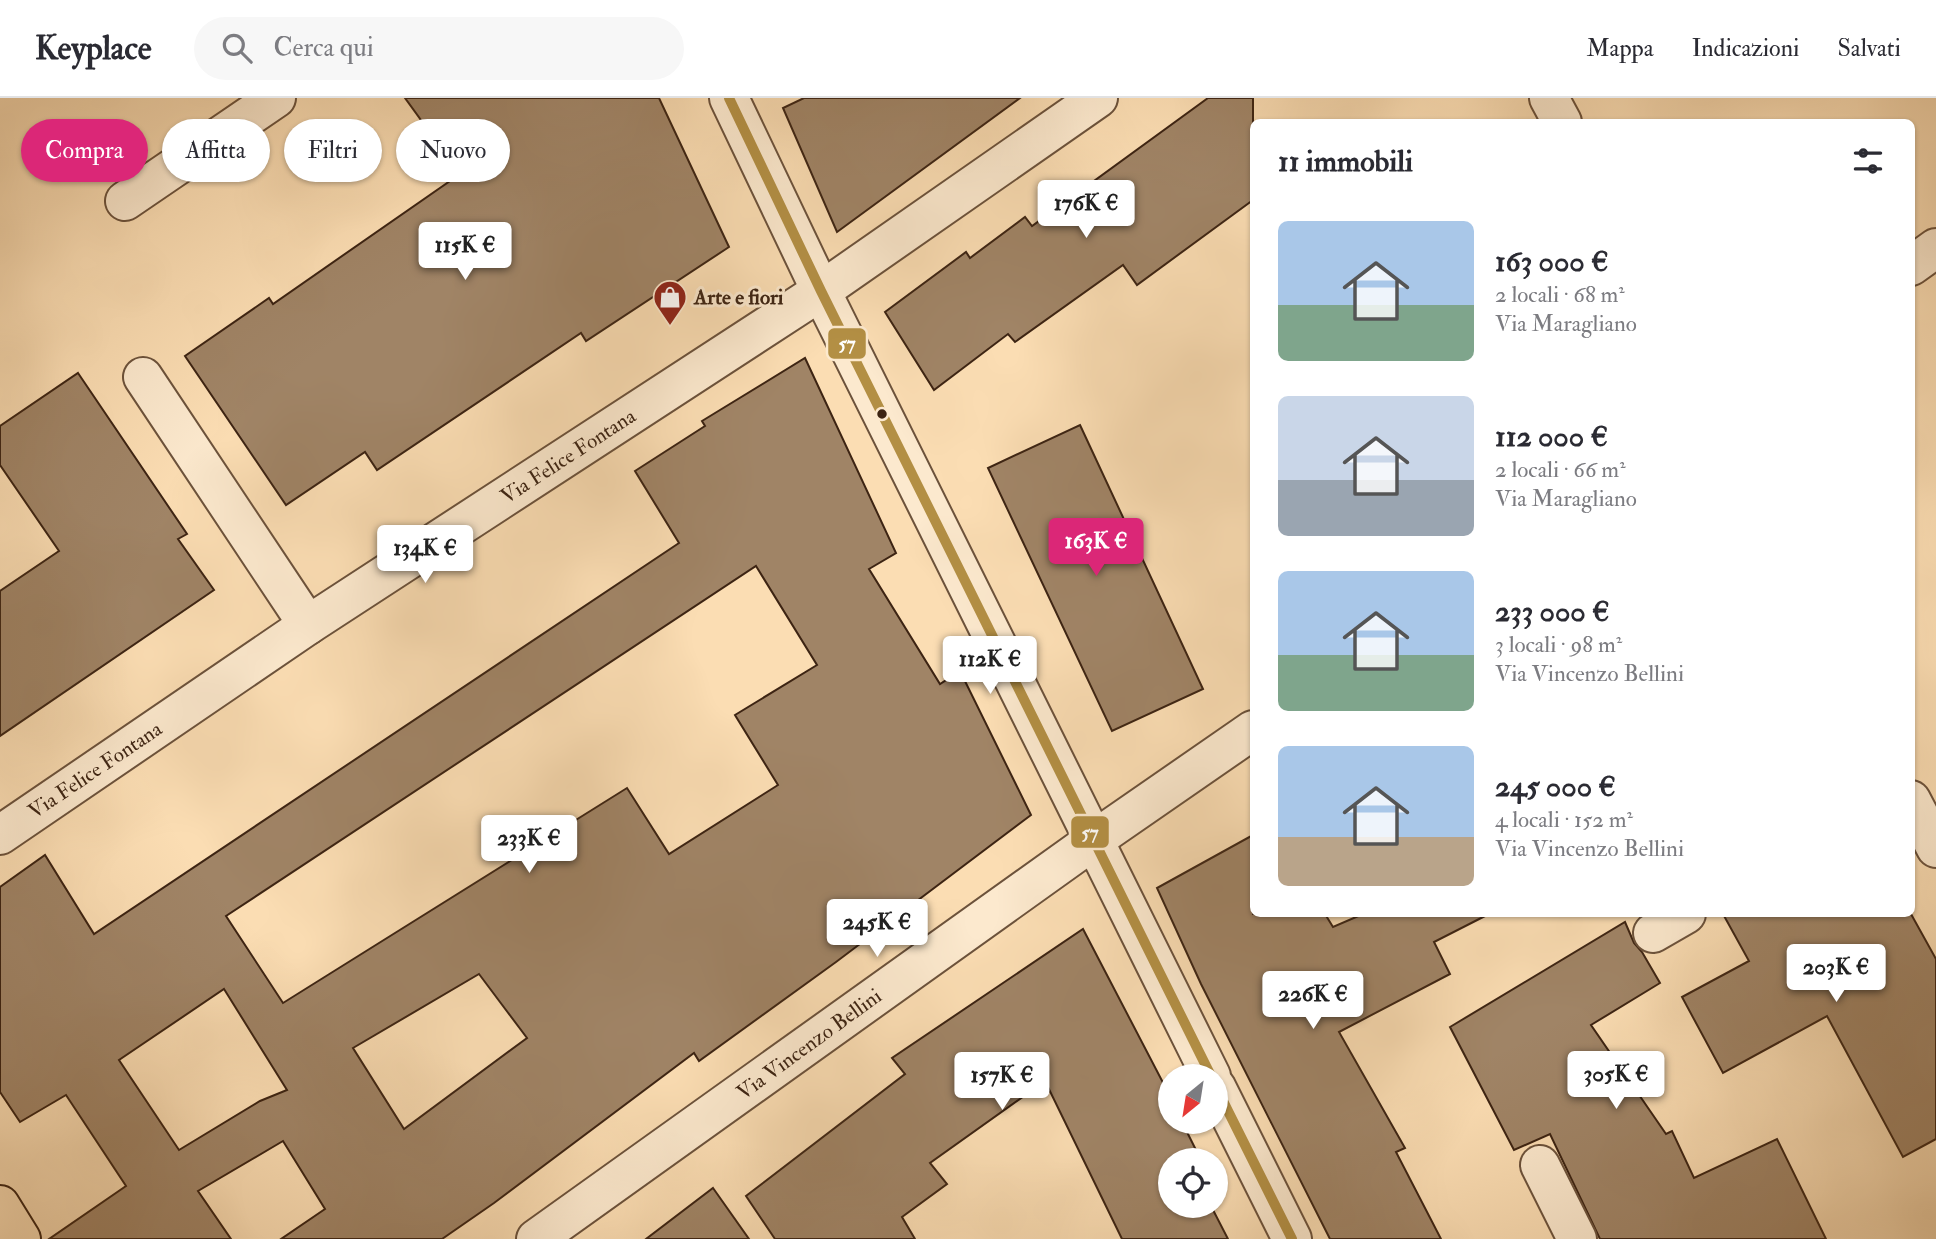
<!DOCTYPE html>
<html lang="it">
<head>
<meta charset="utf-8">
<style>
  body { margin:0; font-family:"IM FELL Double Pica",serif; background:#f7f7f7; color:#2b2b33; height:100vh; display:flex; flex-direction:column; font-size:26px; white-space:nowrap }
  * { box-sizing:border-box; margin:0 }
  p { font-size:23px; color:#7c7c81 }
  .icon { flex:none; width:38px; height:38px; fill:none; stroke:currentColor; stroke-width:2; stroke-linecap:round; stroke-linejoin:round }
  .map { position:relative; flex:1; overflow:hidden }
  .details { position:absolute; left:1250px; top:21px; width:665px; height:798px; display:flex; flex-direction:column; background:#fff; border-radius:10px; box-shadow:0 2px 5px #0004 }
  .details>* { flex:none }
  .banner { position:absolute; left:21px; top:21px; width:665px; height:63px; display:flex; gap:14px }
  .needle { width:46px; rotate:210deg }
  .buttons { position:absolute; left:1158px; top:966px; display:grid; gap:14px }
  .buttons a { display:grid; place-items:center; width:70px; height:70px; border-radius:50%; background:#fff; box-shadow:0 2px 5px #0004; font-size:35px }
  .price { position:absolute; translate:-50% -60px; padding:0 16px; border-radius:7px; background:#fff; color:#222; font-size:23px; line-height:46px; filter:drop-shadow(0 2px 4px #0008) }
  .price::after { content:''; position:absolute; left:50%; top:42px; width:21px; height:16px; margin-left:-10px; background:inherit; clip-path:polygon(0 0,100% 0,50% 100%) }
  .price.active { background:#db2777; color:#fff }
  ul { padding:0; list-style:none }
  li { display:flex; align-items:center; gap:21px; height:175px; padding:0 28px }
  li span { display:grid; place-items:center; flex:none; width:196px; height:140px; border-radius:10px; color:#555 }
  li>.icon { margin-inline-start:auto }
  span .icon { width:84px; height:84px; fill:#fffc; stroke-width:1 }
  li b { font-size:30px }
  h2 { display:flex; justify-content:space-between; align-items:center; height:84px; padding:0 28px; font-size:30px }
  .tag { padding:0 24px; border-radius:32px; background:#fff; box-shadow:0 2px 5px #0004; font-size:24px; line-height:63px }
  .tag.active { background:#db2777; color:#fff }
  header { display:flex; align-items:center; gap:42px; box-sizing:border-box; height:98px; padding:0 35px; background:#fff; border-bottom:2px solid #e1e1e2 }
  header strong { font-size:33px }
  nav { display:flex; gap:38px; margin-inline-start:auto; font-size:24px }
  .search { width:490px; height:63px; background:#f7f7f7; display:flex; align-items:center; gap:18px; box-sizing:border-box; padding:0 24px; border-radius:38px; color:#7c7c81; font-size:26px }
  .map>svg:first-child { display:block }
  .building { fill:#a08466; stroke:#3d2413; stroke-width:2; fill-rule:evenodd }
  .lines { fill:none; stroke-linecap:round; stroke-linejoin:round }
  .minor-casing { stroke:#6c523b; stroke-width:42 }
  .major-casing { stroke:#3d2413; stroke-width:42 }
  .minor { stroke:#fce9ce; stroke-width:38 }
  .major { stroke:#fbddb3; stroke-width:38 }
  .bus-1-casing { stroke:#fce9ce; stroke-width:16 }
  .bus-1 { stroke:#b38f44; stroke-width:10 }
  .bus-dot { fill:#3d2413; stroke:#fce9ce; stroke-width:2.5 }
  .labels { text-anchor:middle; stroke-width:6; stroke-linejoin:round; paint-order:stroke }
  .poi-label { font-size:21px; font-weight:bold; fill:#3d2413; stroke:#fce9ce; text-anchor:start }
  .street-label { font-size:21px; fill:#3d2413; stroke:#fce9ce }
  .line-badge { stroke:#fce9ce; stroke-width:2.5 }
  .badge-label { font-size:19px; text-anchor:middle; font-weight:bold; fill:#fff }
</style>
</head>
<body>
<header>
<strong>Keyplace</strong>
<div class="search"><svg class="icon" aria-label="search" viewBox="0 0 24 24"><circle cx="10" cy="10" r="6"/><path d="M15 15l6 6"/></svg>Cerca qui</div>
<nav><a>Mappa</a><a>Indicazioni</a><a>Salvati</a></nav>
</header>
<div class="map">
<svg width="1936" height="1141" viewBox="0 0 1936 1141">
  <rect width="100%" height="100%" fill="#fbddb3"/>
  <filter id="stains"><feTurbulence type="fractalNoise" baseFrequency=".00286" numOctaves="4"/><feColorMatrix values="0 0 0 0 .2 0 0 0 0 .09 0 0 0 0 .02 0 0 0 .5 -.17"/></filter>
  <radialGradient id="worn" r=".72"><stop offset=".6" stop-color="#630" stop-opacity="0"/><stop offset="1" stop-color="#630" stop-opacity=".3"/></radialGradient>
  <g class="building">
    <polygon points="405,0 659,0 729,149 586,243 581,235 377,372 365,354 286,407 185,258 269,200 273,206 460,76"/>
    <polygon points="804,0 1020,0 837,134 783,10"/>
    <polygon points="1208,0 1253,0 1253,102 1137,187 1123,167 1015,244 1008,236 934,292 885,214 966,154 970,160 1025,119 1032,128"/>
    <path d="M805,260l91,195 -27,16 71,115 20,-13 71,144 -195,147 -137,99 -5,-8 -200,150 -52,36h-161l44,-30 -42,-68 -85,50 33,48h-182l77,-53 -60,-91 -46,27 -20,-30v-205l45,-32 49,79 585,-391 -44,-72 70,-45 -3,-5zM756,468l61,99 -82,50 43,70 -109,69 -42,-66 -344,215 -57,-87zM479,876l48,64 -123,91 -51,-81zM224,891l63,101 -27,11 -81,49 -60,-90z"/>
    <polygon points="78,275 187,436 178,441 214,492 0,638 0,493 59,453 0,367 0,328"/>
    <polygon points="1080,327 1203,591 1112,633 988,370"/>
    <polygon points="1253,737 1253,816 1325,816 1333,829 1363,816 1489,816 1434,844 1450,876 1339,934 1405,1050 1396,1054 1441,1141 1330,1141 1201,886 1157,790"/>
    <polygon points="1723,816 1911,816 1936,861 1936,1041 1903,1059 1827,918 1723,975 1682,899 1749,863"/>
    <polygon points="1625,824 1634,845 1642,854 1660,885 1591,927 1666,1036 1672,1033 1694,1080 1777,1041 1826,1141 1600,1141 1550,1036 1514,1052 1450,929"/>
    <polygon points="1083,831 1171,1000 1171,1024 1182,1024 1201,1062 1171,1062 1171,1108 1211,1108 1228,1141 1122,1141 1045,983 930,1065 947,1086 902,1119 915,1141 775,1141 746,1098 905,976 892,960"/>
    <polygon points="713,1090 749,1141 646,1141"/>
  </g>
  <g class="lines">
    <defs>
      <g id="minor">
        <polyline points="729,0 821,193 1211,978"/>
        <polyline points="1549,0 1562,24"/>
        <polyline points="125,103 276,0"/>
        <polyline points="1911,168 1936,150"/>
        <polyline points="143,279 308,527"/>
        <polyline points="1911,702 1936,750"/>
        <polyline points="0,737 308,527 821,193 1098,0"/>
        <polyline points="1653,835 1686,816"/>
        <polyline points="1216,989 1292,1141"/>
        <polyline points="1540,1067 1577,1141"/>
        <polyline points="536,1141 1094,742 1253,632"/>
      </g>
      <polyline id="major" points="0,1107 21,1141"/>
    </defs>
    <use href="#minor" class="minor-casing"/>
    <use href="#major" class="major-casing"/>
    <use href="#minor" class="minor"/>
    <use href="#major" class="major"/>
    <defs>
      <g id="bus-1">
        <polyline points="729,0 821,193 1211,978"/>
        <polyline points="1216,989 1292,1141"/>
      </g>
    </defs>
    <use href="#bus-1" class="bus-1-casing"/>
    <use href="#bus-1" class="bus-1"/>
  </g>
  <defs>
    <symbol id="shop-pin" viewBox="-11 -11 22 30"><path d="M0 17L-7.5 6A9.5 9.5 0 1 1 7.5 6Z" fill="#8f2418" stroke="#fce9ce"/><path d="M-5-2.5h2.3a2.7 3.5 0 0 1 5.4 0H5L5.5 6h-11ZM-1.5-2.5h3a1.5 2.3 0 0 0-3 0Z" fill="#fff"/></symbol>
  </defs>
  <g fill-rule="evenodd">
    <use href="#shop-pin" x="651" y="180" width="38" height="52"/>
  </g>
  <circle class="bus-dot" cx="882" cy="316" r="6"/>
  <g class="labels">
    <g class="poi-label">
      <text x="694" y="206">Arte e fiori</text>
    </g>
    <g class="street-label">
      <text transform="translate(568 358) rotate(-33)" y="7">Via Felice Fontana</text>
      <text transform="translate(95 672) rotate(-34)" y="7">Via Felice Fontana</text>
      <text transform="translate(809 946) rotate(-36)" y="7">Via Vincenzo Bellini</text>
    </g>
  </g>
  <g class="line-badge">
    <rect x="827" y="229" width="40" height="33" rx="7" fill="#b38f44"/>
    <rect x="1070" y="717" width="40" height="34" rx="7" fill="#b38f44"/>
  </g>
  <g class="badge-label">
    <text x="847" y="252">57</text>
    <text x="1090" y="741">57</text>
  </g>
  <rect width="100%" height="100%" filter="url(#stains)"/>
  <rect width="100%" height="100%" fill="url(#worn)"/>
</svg>
<div class="buttons">
<a><svg class="needle" viewBox="-14 -14 28 28"><path d="M0-13l5 13h-10z" fill="#e53935"/><path d="M0 13l5-13h-10z" fill="#7c7c81"/></svg></a>
<a><svg class="icon" aria-label="locate" viewBox="0 0 24 24"><circle cx="12" cy="12" r="6"/><path d="M12 2v4M12 18v4M2 12h4M18 12h4"/></svg></a>
</div>
<b class="price" style="left:1086px;top:142px">176K €</b>
<b class="price" style="left:465px;top:184px">115K €</b>
<b class="price active" style="left:1096px;top:480px">163K €</b>
<b class="price" style="left:425px;top:487px">134K €</b>
<b class="price" style="left:990px;top:598px">112K €</b>
<b class="price" style="left:529px;top:777px">233K €</b>
<b class="price" style="left:877px;top:861px">245K €</b>
<b class="price" style="left:1836px;top:906px">203K €</b>
<b class="price" style="left:1313px;top:933px">226K €</b>
<b class="price" style="left:1616px;top:1013px">305K €</b>
<b class="price" style="left:1002px;top:1014px">157K €</b>
<div class="banner">
<a class="tag active">Compra</a>
<a class="tag">Affitta</a>
<a class="tag">Filtri</a>
<a class="tag">Nuovo</a>
</div>
<section class="details">
<h2>11 immobili<svg class="icon" aria-label="filters" viewBox="0 0 24 24"><path d="M4 7h16M4 17h16"/><circle cx="9" cy="7" r="2"/><circle cx="15" cy="17" r="2"/></svg></h2>
<ul>
<li><span style="background:linear-gradient(#a9c7e8 60%,#7fa58c 0)"><svg class="icon" aria-label="home" viewBox="0 0 24 24"><path d="M3 11l9-7 9 7M6 9v11h12V9"/></svg></span><div><b>163 000 €</b><p>2 locali · 68 m²</p><p>Via Maragliano</p></div></li>
<li><span style="background:linear-gradient(#c9d6e8 60%,#9aa5b1 0)"><svg class="icon" aria-label="home" viewBox="0 0 24 24"><path d="M3 11l9-7 9 7M6 9v11h12V9"/></svg></span><div><b>112 000 €</b><p>2 locali · 66 m²</p><p>Via Maragliano</p></div></li>
<li><span style="background:linear-gradient(#a9c7e8 60%,#7fa58c 0)"><svg class="icon" aria-label="home" viewBox="0 0 24 24"><path d="M3 11l9-7 9 7M6 9v11h12V9"/></svg></span><div><b>233 000 €</b><p>3 locali · 98 m²</p><p>Via Vincenzo Bellini</p></div></li>
<li><span style="background:linear-gradient(#a9c7e8 65%,#b9a48a 0)"><svg class="icon" aria-label="home" viewBox="0 0 24 24"><path d="M3 11l9-7 9 7M6 9v11h12V9"/></svg></span><div><b>245 000 €</b><p>4 locali · 152 m²</p><p>Via Vincenzo Bellini</p></div></li>
</ul>
</section>
</div>
</body>
</html>
